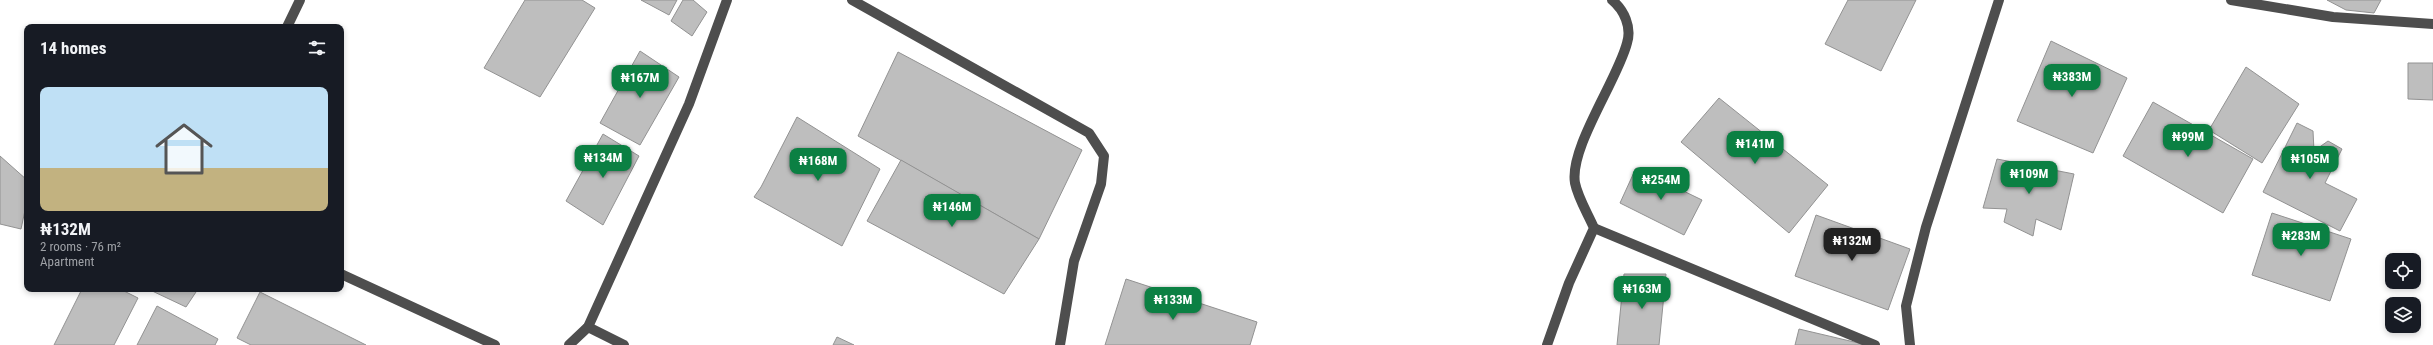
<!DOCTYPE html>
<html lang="en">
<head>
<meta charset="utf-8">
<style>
  body { margin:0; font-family:"Roboto Condensed",sans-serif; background:#20242c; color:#f1f3f6; height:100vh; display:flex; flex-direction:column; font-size:15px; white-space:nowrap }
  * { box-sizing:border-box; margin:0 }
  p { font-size:13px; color:#9ea1a6 }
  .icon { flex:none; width:22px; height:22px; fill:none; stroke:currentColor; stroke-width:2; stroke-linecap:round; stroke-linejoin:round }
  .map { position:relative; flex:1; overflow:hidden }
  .drawer { position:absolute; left:24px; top:24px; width:320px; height:268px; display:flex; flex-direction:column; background:#171b24; border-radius:8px; box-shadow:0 2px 6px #0003 }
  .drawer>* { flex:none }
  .tools { position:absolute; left:2385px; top:253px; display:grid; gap:8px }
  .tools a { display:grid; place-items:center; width:36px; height:36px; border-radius:8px; background:#171b24; box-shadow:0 2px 6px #0003; font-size:20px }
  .price { position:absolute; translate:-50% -34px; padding:0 9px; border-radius:8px; background:#0b8043; color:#fff; font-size:13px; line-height:26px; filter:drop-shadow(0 1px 2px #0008) }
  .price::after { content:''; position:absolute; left:50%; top:24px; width:12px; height:9px; margin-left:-6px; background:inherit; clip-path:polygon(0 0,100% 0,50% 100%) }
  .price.current { background:#222; color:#fff }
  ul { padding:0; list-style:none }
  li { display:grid; align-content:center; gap:8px; height:212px; padding:0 16px }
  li+li { border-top:1px solid #363941 }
  li span { display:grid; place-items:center; height:124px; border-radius:8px; color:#555 }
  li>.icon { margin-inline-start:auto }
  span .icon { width:72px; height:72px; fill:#fffc; stroke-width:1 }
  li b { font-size:17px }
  h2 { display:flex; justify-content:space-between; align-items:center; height:48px; padding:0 16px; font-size:17px }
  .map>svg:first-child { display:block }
  .building { fill:#bebebe; stroke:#929292 }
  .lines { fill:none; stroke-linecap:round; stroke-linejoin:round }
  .minor { stroke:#4e4e4e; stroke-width:10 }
</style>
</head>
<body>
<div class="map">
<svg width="2433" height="345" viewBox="0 0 2433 345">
  <rect width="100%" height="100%" fill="#fff"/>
  <g class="building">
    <polygon points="525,0 582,0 595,8 540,97 484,68"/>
    <polygon points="641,0 677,0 669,15"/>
    <polygon points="683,0 693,0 707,12 692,36 671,21"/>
    <polygon points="1848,0 1916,0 1881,71 1825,44"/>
    <polygon points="2327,0 2381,0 2374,13 2346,10"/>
    <polygon points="2051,41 2127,78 2093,153 2017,121"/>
    <polygon points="640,51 679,77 640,145 600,123"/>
    <polygon points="898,52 1082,150 1039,239 858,136"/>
    <polygon points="2408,63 2433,63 2433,100 2408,99"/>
    <polygon points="2246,67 2299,104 2262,163 2209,130"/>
    <polygon points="1719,98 1828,185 1789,233 1681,142"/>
    <polygon points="2153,102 2253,159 2223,213 2123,156"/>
    <polygon points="797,117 880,169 842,246 754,197 761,187"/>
    <polygon points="2297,123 2313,131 2314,151 2328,141 2342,149 2325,183 2357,199 2340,231 2263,192"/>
    <polygon points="603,134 639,156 603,225 566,201"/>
    <polygon points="0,156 27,180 27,201 21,229 0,224"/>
    <polygon points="1997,159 2074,174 2061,230 2036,219 2033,236 2004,222 2007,209 1983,208"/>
    <polygon points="901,160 1039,239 1004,294 867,221"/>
    <polygon points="1636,168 1702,200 1684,235 1620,203"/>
    <polygon points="2272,213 2351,239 2330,301 2252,275"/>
    <polygon points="1816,215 1910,249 1888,310 1795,276"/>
    <polygon points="1624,274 1666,274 1659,345 1617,345"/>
    <polygon points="1126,279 1257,322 1250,345 1105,345"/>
    <polygon points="82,289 120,289 138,298 114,345 54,345"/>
    <polygon points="148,289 198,289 186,307"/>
    <polygon points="260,292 366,345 251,345 237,338"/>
    <polygon points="157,306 218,339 215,345 137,345"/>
    <polygon points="1799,329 1867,345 1795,345"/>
    <polygon points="837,337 854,345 833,345"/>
  </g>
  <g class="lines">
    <g class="minor">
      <polyline points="852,0 1089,133 1104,156 1101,184 1074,261 1060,345"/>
      <polyline points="2231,0 2333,17 2433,24"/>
      <polyline points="287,27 300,0"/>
      <polyline points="1594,228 1875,345"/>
      <polyline points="341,274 495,345"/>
      <polyline points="588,327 624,345"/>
      <polyline points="569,345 588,327 689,104 727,0"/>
      <path d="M1547,345l22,-62 25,-55c-6,-14 -16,-30 -19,-45 -6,-35 43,-104 52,-140 5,-16 -3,-33 -15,-43"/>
      <polyline points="1910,345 1906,306 1926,227 1999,0"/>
    </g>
  </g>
</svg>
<div class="tools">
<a><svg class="icon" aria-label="locate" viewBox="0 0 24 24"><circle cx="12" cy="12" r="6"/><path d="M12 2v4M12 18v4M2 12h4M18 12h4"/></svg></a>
<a><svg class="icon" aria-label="layers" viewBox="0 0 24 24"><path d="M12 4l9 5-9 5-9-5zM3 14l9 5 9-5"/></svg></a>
</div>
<b class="price" style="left:2072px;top:98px">₦383M</b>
<b class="price" style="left:640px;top:99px">₦167M</b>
<b class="price" style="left:2188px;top:158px">₦99M</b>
<b class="price" style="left:1755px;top:165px">₦141M</b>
<b class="price" style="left:603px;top:179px">₦134M</b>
<b class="price" style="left:2310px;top:180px">₦105M</b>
<b class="price" style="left:818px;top:182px">₦168M</b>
<b class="price" style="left:2029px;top:195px">₦109M</b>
<b class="price" style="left:1661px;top:201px">₦254M</b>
<b class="price" style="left:952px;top:228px">₦146M</b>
<b class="price" style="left:2301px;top:257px">₦283M</b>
<b class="price current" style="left:1852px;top:262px">₦132M</b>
<b class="price" style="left:1642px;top:310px">₦163M</b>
<b class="price" style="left:1173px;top:321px">₦133M</b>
<section class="drawer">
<h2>14 homes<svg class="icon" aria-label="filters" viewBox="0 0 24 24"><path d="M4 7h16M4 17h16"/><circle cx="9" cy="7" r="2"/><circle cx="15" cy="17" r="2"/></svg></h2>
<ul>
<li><span style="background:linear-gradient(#bfe0f5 65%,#c2b280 0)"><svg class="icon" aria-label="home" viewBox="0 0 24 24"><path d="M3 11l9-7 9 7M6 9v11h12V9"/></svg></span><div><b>₦132M</b><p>2 rooms · 76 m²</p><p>Apartment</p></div></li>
</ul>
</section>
</div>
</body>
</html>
